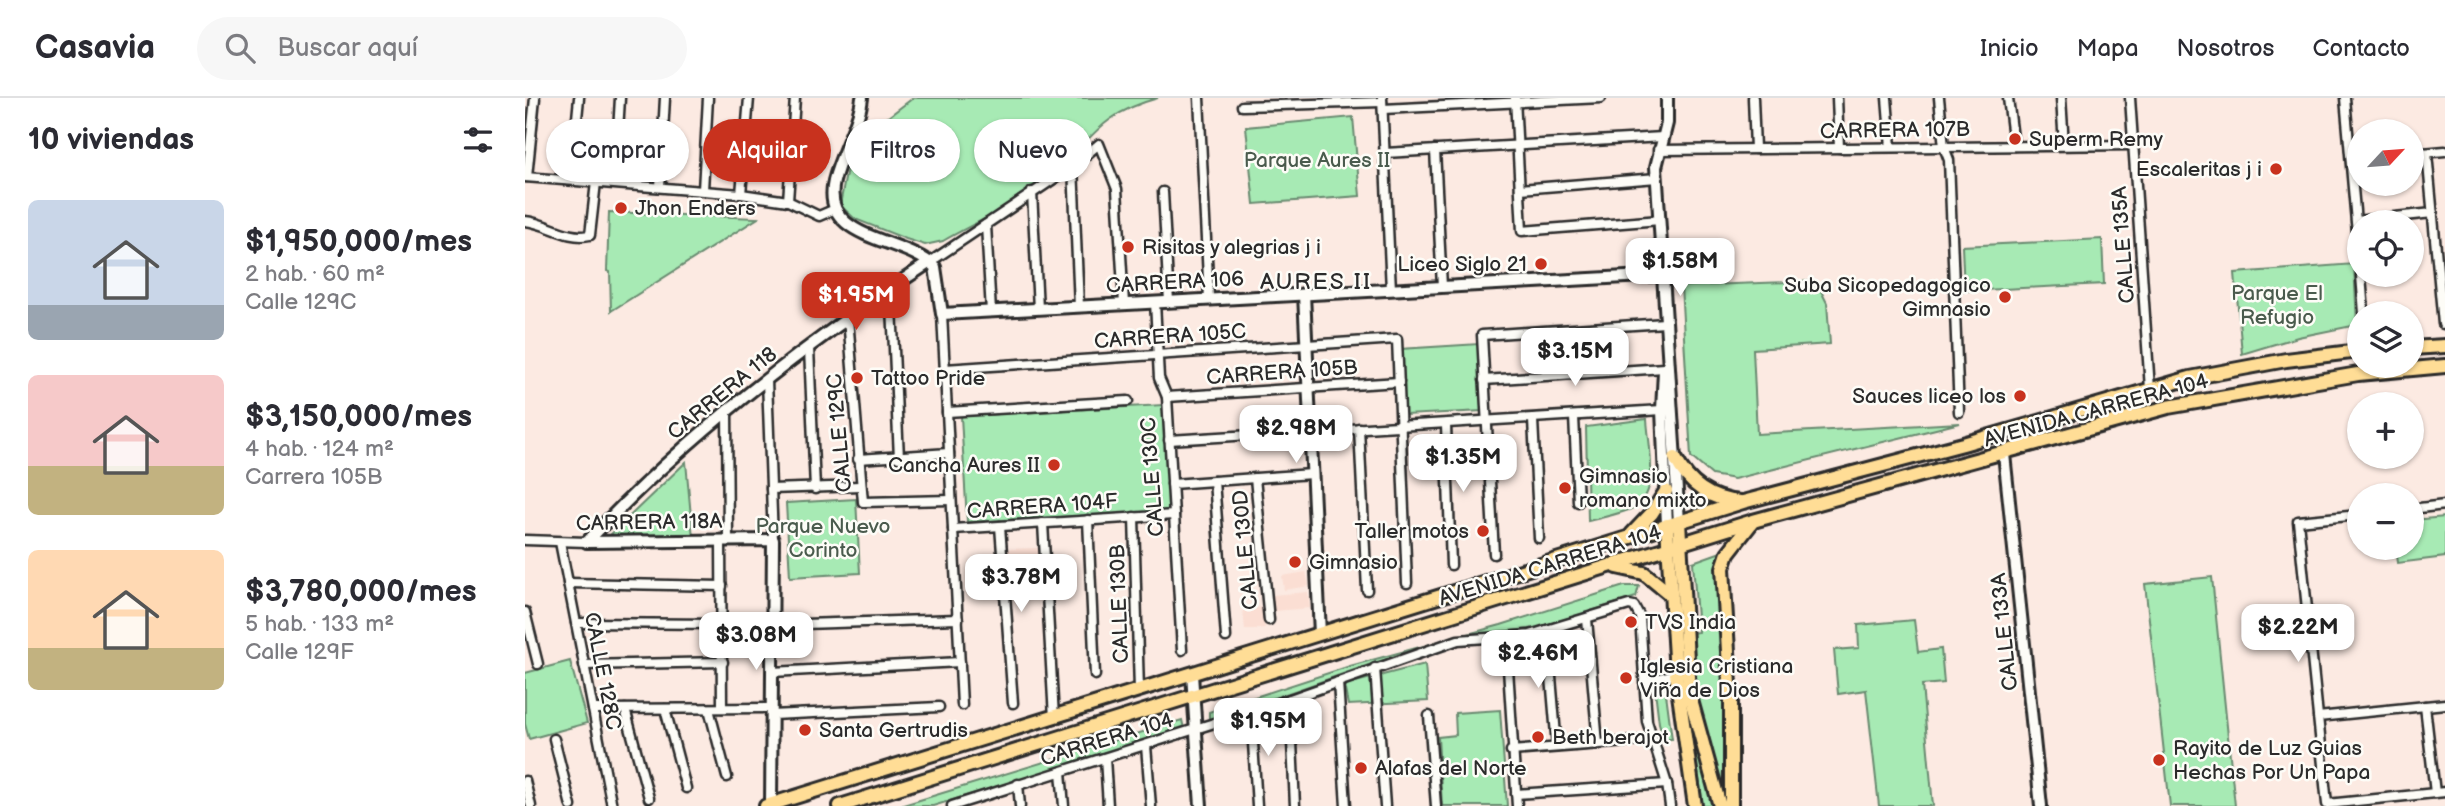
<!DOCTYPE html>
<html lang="es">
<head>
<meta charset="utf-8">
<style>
  body { margin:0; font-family:"Balsamiq Sans",sans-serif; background:#f7f7f7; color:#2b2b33; height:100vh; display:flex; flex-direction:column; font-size:26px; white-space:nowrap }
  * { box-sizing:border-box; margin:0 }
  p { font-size:23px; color:#7c7c81 }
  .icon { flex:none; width:38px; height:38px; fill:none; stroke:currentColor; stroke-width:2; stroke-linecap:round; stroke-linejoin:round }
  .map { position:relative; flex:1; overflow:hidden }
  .details { display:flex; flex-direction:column; background:#fff; width:525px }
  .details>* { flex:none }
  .guide { position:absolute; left:21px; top:21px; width:665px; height:63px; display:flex; gap:14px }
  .needle { width:46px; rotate:64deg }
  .controls { position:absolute; left:1822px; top:21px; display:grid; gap:14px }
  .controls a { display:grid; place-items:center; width:77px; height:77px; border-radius:50%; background:#fff; box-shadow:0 2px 5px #0004; font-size:35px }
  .price { position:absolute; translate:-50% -60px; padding:0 16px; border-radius:14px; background:#fff; color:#222; font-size:23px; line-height:46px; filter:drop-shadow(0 2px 4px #0008) }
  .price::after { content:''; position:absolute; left:50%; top:42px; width:21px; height:16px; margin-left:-10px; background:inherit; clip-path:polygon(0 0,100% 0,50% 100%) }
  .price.on { background:#c8321e; color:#fff }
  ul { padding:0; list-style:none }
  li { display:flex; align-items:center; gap:21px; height:175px; padding:0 28px }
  li span { display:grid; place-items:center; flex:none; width:196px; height:140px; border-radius:10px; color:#555 }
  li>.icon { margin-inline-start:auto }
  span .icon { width:84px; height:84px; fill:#fffc; stroke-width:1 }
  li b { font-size:30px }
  h2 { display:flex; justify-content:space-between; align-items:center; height:84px; padding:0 28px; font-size:30px }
  .chip { padding:0 24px; border-radius:32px; background:#fff; box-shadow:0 2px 5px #0004; font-size:24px; line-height:63px }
  .chip.on { background:#c8321e; color:#fff }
  header { display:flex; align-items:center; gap:42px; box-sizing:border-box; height:98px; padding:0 35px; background:#fff; border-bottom:2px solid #e1e1e2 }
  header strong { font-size:33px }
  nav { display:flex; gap:38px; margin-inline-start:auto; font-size:24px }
  .search { width:490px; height:63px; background:#f7f7f7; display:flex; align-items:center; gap:18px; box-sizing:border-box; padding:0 24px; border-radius:38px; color:#7c7c81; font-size:26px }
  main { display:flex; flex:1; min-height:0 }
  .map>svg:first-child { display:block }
  .built { fill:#fbded3 }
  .green { fill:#a7eab4; stroke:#698a70; stroke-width:2 }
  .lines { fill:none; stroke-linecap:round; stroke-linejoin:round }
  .street-casing { stroke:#2b2b2b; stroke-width:13 }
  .secondary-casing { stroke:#2b2b2b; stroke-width:16 }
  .primary-casing { stroke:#2b2b2b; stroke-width:18 }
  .street { stroke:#fdfcf7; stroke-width:8 }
  .secondary { stroke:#fdfcf7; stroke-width:10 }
  .primary { stroke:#ffdd96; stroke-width:12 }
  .poi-dot { fill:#c8321e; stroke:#fdfcf7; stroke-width:2.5 }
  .labels { text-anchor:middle; stroke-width:5; stroke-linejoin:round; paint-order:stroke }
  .street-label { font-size:21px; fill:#2b2b2b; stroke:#fdfcf7 }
  .poi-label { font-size:21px; fill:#2b2b2b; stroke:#fdfcf7; text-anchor:start }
  .park-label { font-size:21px; fill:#4a5b4d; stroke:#fdfcf7 }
  .neighbourhood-label { font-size:23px; letter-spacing:2px; fill:#2b2b2b; stroke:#fdfcf7 }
</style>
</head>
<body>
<header>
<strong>Casavia</strong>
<div class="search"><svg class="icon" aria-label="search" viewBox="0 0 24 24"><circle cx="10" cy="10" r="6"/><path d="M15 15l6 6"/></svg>Buscar aquí</div>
<nav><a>Inicio</a><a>Mapa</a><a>Nosotros</a><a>Contacto</a></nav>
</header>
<main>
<section class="details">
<h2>10 viviendas<svg class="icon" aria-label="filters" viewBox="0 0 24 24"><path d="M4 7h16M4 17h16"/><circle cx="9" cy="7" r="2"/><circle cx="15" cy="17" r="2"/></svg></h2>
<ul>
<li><span style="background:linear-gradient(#c9d6e8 75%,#9aa5b1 0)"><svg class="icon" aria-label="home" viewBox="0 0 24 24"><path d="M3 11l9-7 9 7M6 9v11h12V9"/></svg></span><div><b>$1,950,000/mes</b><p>2 hab. · 60 m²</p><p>Calle 129C</p></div></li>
<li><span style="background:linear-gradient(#f6c9c9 65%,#c2b280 0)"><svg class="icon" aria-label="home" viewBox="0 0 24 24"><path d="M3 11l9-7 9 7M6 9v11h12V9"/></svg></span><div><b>$3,150,000/mes</b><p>4 hab. · 124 m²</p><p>Carrera 105B</p></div></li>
<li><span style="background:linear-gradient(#ffd9b3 70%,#c2b280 0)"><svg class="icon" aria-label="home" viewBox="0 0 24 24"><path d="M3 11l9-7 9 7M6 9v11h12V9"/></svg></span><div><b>$3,780,000/mes</b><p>5 hab. · 133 m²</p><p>Calle 129F</p></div></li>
</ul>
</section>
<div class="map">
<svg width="1920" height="708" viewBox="0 0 1920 708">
  <rect width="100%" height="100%" fill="#fceae2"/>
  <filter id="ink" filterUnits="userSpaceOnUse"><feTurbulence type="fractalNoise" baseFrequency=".0143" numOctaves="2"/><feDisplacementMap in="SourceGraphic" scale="14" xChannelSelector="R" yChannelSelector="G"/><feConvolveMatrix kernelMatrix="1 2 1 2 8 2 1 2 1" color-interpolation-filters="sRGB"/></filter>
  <g filter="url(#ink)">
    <g class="built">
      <polygon points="515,450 518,484 483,486 480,451"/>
      <polygon points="781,474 784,488 759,492 757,478"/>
      <polygon points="783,494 785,510 749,513 747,497"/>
      <polygon points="737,509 740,530 720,532 718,512"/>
    </g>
    <g class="green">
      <path d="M388,0h245c-63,17 -67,46 -112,82 -30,25 -70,42 -103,61l-18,4 -19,-6 -51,-20 -15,-14 10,-52 8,-13z"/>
      <polygon points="828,19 835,98 729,106 721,29"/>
      <polygon points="84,114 233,120 86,213 85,174 82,173"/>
      <polygon points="1577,141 1579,186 1439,193 1437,148"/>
      <polygon points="1829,166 1832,227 1773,239 1717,256 1710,175"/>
      <polygon points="1291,183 1302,205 1305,246 1228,251 1232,336 1435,325 1209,381 1187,377 1166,359 1156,188"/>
      <polygon points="954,246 958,313 880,317 875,251"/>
      <polygon points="638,307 644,413 442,424 436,318"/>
      <path d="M1122,321c1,24 14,73 -12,88 -13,7 -32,10 -47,14l-2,-94z"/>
      <polygon points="161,364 168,440 85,437"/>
      <polygon points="331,401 335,475 265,479 261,405"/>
      <polygon points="1920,419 1920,459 1873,465 1871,450 1886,450 1887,422"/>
      <polygon points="1196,454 1193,498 1200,629 1197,693 1173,611 1166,535 1173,534 1168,464"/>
      <polygon points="1687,479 1710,708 1645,708 1620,486"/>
      <polygon points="1099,488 1114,488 1111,499 1012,530 945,538 852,564 684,623 684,614 825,568 976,527"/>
      <polygon points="1389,522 1393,554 1416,551 1419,585 1397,587 1408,708 1354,708 1341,592 1313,596 1309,552 1334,550 1333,527"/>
      <polygon points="45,563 62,625 4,641 0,626 0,575"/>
      <polygon points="900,566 903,603 823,607 819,587"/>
      <polygon points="1140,588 1147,641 1139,641 1134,625 1130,592"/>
      <polygon points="975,612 982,708 917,708 913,639 931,637 930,615"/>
      <polygon points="657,622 659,631 408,708 375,708"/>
      <polygon points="1166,624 1190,708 1178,708"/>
    </g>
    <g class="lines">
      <defs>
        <g id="street">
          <polyline points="674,0 684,201"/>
          <polyline points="857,0 866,192"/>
          <polyline points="990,0 997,133 1135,122"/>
          <polyline points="1228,0 1230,51"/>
          <polyline points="1312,0 1314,50"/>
          <polyline points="1362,0 1366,49"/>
          <polyline points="1414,0 1419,49 1424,62 1434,314"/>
          <polyline points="1483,0 1489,48"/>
          <polyline points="1536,0 1539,47"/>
          <polyline points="1605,0 1625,291"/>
          <polyline points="1820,0 1834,158"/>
          <polyline points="717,8 857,4"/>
          <polyline points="858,11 1076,0"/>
          <polyline points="910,52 917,189"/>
          <polyline points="1133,52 1608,47"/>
          <polyline points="860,55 1138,39"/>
          <polyline points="1902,55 1918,226"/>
          <polyline points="1886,56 1920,53"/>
          <polyline points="548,68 554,209"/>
          <polyline points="0,79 216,96 263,103 294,118 308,112"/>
          <polyline points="2,79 10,0"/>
          <polyline points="46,82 54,0"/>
          <polyline points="90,84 95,0"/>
          <polyline points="135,89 140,0"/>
          <polyline points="995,91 1132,80"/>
          <polyline points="178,92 183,0"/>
          <polyline points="507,94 513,211"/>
          <polyline points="638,94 644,204"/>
          <polyline points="216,96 224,0"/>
          <polyline points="263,103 270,0"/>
          <path d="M0,123c23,2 41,19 65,14l6,-53"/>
          <polyline points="1831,123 1908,115"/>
          <polyline points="461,127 466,214"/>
          <polyline points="405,164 548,68 574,46 592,91 599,206"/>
          <polyline points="1836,177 1839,215"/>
          <polyline points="361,194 367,208 374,360"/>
          <polyline points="630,204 634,280 642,299 657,552"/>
          <polyline points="417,216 437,607"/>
          <polyline points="323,220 338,404 426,402"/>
          <polyline points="284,250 290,391"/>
          <polyline points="420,271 872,241 882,485"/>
          <polyline points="242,282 248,442"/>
          <polyline points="959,282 1139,270"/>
          <polyline points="642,299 874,284"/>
          <polyline points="202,312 203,442"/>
          <polyline points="422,314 603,303"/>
          <polyline points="1049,319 1053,404"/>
          <polyline points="1008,322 1014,440"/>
          <polyline points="921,327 926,467"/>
          <polyline points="834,330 842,492"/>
          <polyline points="644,342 1137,312"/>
          <polyline points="333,361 424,355"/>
          <polyline points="730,380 744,522"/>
          <polyline points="689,383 701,539"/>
          <polyline points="647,386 787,376"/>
          <polyline points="246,391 335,388"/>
          <polyline points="1886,411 1920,407"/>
          <polyline points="1834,417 1773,423 1802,706 1920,694"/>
          <polyline points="609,419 614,593"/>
          <polyline points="563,422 570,577"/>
          <polyline points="518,425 529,620"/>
          <polyline points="475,428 488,605"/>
          <polyline points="428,431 649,417"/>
          <polyline points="0,442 62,444"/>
          <polyline points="196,442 197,610"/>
          <polyline points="35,444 87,708"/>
          <polyline points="969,456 957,237 1140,225"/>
          <polyline points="43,485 197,488"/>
          <polyline points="0,514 13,566"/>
          <polyline points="1062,521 1073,646"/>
          <polyline points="51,525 198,526"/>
          <polyline points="248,527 433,521"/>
          <polyline points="1022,532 1032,649"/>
          <polyline points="981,540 992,708"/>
          <polyline points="59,567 198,564"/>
          <polyline points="850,570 860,708"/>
          <polyline points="247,574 435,564"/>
          <polyline points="813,584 821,708"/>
          <polyline points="1119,584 1151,576"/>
          <polyline points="765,601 770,708"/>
          <polyline points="1900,608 1910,695"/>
          <polyline points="68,611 247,610"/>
          <polyline points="100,611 124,700"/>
          <polyline points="140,611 161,690"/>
          <polyline points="184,611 202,679"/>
          <polyline points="726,613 732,708"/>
          <polyline points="247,617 414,609"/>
          <polyline points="904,618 911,708"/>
          <polyline points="1793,619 1920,606"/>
          <polyline points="29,641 46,708"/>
          <polyline points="621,648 626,708"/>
          <polyline points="986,653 1127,642"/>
          <polyline points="580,660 583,708"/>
          <polyline points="536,674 539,708"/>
          <polyline points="0,683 6,708"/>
          <polyline points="493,686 495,708"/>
          <polyline points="991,696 1142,686"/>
          <polyline points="427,708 765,601 933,542 1005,537 1104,507 1109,508 1115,519 1122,623 1142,686 1145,708"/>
        </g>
        <g id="secondary">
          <path d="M337,0c-3,27 -21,54 -28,83 -14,60 68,55 101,86l7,47 721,-39"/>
          <polyline points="1142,0 1142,25 1131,69 1154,424"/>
          <polyline points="779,196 795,536"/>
          <polyline points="1139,273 1137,312 1142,427"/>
          <polyline points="1479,356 1516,708"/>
          <polyline points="62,444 248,442 246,708"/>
          <path d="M62,444c101,-108 220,-199 343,-280"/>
          <polyline points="667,576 676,708"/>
        </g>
        <g id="primary">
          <polyline points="1886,250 1920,248"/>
          <path d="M1150,360c14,27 35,42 65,44"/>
          <polyline points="1154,424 1164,595 1195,708"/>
          <polyline points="1142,427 1151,576 1170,708"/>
          <polyline points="1107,436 1127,415 1141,393"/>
          <polyline points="1092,469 1119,475 1146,497"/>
          <polyline points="241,708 1218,404 1438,346 1665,280 1761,262 1834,253"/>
          <polyline points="315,708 1228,423 1643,309 1833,276 1920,268"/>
          <polyline points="1206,708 1206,603 1198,470 1203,455 1228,423"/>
        </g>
      </defs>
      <use href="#street" class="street-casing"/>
      <use href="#secondary" class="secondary-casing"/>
      <use href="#primary" class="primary-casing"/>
      <use href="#street" class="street"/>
      <use href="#secondary" class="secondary"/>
      <use href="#primary" class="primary"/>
    </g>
  </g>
  <g class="poi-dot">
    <circle cx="1490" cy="41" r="7"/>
    <circle cx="1751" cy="71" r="7"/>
    <circle cx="96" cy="110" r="7"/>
    <circle cx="603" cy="149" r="7"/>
    <circle cx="1016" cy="166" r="7"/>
    <circle cx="1480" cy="199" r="7"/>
    <circle cx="332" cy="280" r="7"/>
    <circle cx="1495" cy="298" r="7"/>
    <circle cx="529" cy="367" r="7"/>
    <circle cx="1040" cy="390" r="7"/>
    <circle cx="958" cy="433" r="7"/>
    <circle cx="770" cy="464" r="7"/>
    <circle cx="1106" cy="524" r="7"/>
    <circle cx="1101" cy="580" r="7"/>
    <circle cx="280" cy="632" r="7"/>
    <circle cx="1013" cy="639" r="7"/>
    <circle cx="1634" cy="662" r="7"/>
    <circle cx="836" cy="670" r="7"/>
  </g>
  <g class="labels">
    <g class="street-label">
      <text transform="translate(1370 32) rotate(-1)" y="7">CARRERA 107B</text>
      <text transform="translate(1598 147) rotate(-94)" y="7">CALLE 135A</text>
      <text transform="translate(650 184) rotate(-3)" y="7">CARRERA 106</text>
      <text transform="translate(645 238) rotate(-4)" y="7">CARRERA 105C</text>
      <text transform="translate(757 274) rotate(-4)" y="7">CARRERA 105B</text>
      <text transform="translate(197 295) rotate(-39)" y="7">CARRERA 118</text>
      <text transform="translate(1571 312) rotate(-15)" y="7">AVENIDA CARRERA 104</text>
      <text transform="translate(314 335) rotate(-95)" y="7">CALLE 129C</text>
      <text transform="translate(627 379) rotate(-94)" y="7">CALLE 130C</text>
      <text transform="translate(517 408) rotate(-4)" y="7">CARRERA 104F</text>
      <text transform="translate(124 424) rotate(-1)" y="7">CARRERA 118A</text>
      <text transform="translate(720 452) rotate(-95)" y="7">CALLE 130D</text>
      <text transform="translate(1025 467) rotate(-17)" y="7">AVENIDA CARRERA 104</text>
      <text transform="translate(594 506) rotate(-92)" y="7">CALLE 130B</text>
      <text transform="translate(1479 534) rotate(-96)" y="7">CALLE 133A</text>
      <text transform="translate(78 573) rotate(79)" y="7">CALLE 128C</text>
      <text transform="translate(582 641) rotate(-17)" y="7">CARRERA 104</text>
    </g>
    <g class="poi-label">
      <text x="1504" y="48">Superm Remy</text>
      <text x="1737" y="78" text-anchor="end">Escaleritas j i</text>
      <text x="110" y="117">Jhon Enders</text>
      <text x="617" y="156">Risitas y alegrias j i</text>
      <text x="1002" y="173" text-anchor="end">Liceo Siglo 21</text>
      <text x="1466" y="194" text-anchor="end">Suba Sicopedagogico<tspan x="1466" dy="24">Gimnasio</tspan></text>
      <text x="346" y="287">Tattoo Pride</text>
      <text x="1481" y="305" text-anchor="end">Sauces liceo los</text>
      <text x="515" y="374" text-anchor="end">Cancha Aures II</text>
      <text x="1054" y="385">Gimnasio<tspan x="1054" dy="24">romano mixto</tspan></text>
      <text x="944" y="440" text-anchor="end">Taller motos</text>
      <text x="784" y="471">Gimnasio</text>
      <text x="1120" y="531">TVS India</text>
      <text x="1115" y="575">Iglesia Cristiana<tspan x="1115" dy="24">Viña de Dios</tspan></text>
      <text x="294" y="639">Santa Gertrudis</text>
      <text x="1027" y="646">Beth berajot</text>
      <text x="1648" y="657">Rayito de Luz Guias<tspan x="1648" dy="24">Hechas Por Un Papa</tspan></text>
      <text x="850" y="677">Alafas del Norte</text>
    </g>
    <g class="park-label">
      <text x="792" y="69">Parque Aures II</text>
      <text x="1752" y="202">Parque El<tspan x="1752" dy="24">Refugio</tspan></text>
      <text x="298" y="435">Parque Nuevo<tspan x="298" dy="24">Corinto</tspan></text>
    </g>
    <g class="neighbourhood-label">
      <text x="791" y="191">AURES II</text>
    </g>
  </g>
</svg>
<div class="controls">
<a><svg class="needle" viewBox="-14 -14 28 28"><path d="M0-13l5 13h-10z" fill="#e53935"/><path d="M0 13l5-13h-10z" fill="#7c7c81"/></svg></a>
<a><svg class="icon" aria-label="locate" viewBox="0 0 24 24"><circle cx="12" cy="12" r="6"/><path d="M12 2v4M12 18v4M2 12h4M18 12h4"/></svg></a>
<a><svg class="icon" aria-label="layers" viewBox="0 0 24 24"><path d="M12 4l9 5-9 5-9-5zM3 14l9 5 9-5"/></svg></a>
<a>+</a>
<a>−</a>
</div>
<b class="price" style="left:1155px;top:200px">$1.58M</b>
<b class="price on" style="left:331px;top:234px">$1.95M</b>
<b class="price" style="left:1050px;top:290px">$3.15M</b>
<b class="price" style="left:771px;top:367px">$2.98M</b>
<b class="price" style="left:938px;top:396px">$1.35M</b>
<b class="price" style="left:496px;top:516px">$3.78M</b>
<b class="price" style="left:1773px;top:566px">$2.22M</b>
<b class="price" style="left:231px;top:574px">$3.08M</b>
<b class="price" style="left:1013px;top:592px">$2.46M</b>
<b class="price" style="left:743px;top:660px">$1.95M</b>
<div class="guide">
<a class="chip">Comprar</a>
<a class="chip on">Alquilar</a>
<a class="chip">Filtros</a>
<a class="chip">Nuevo</a>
</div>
</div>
</main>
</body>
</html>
